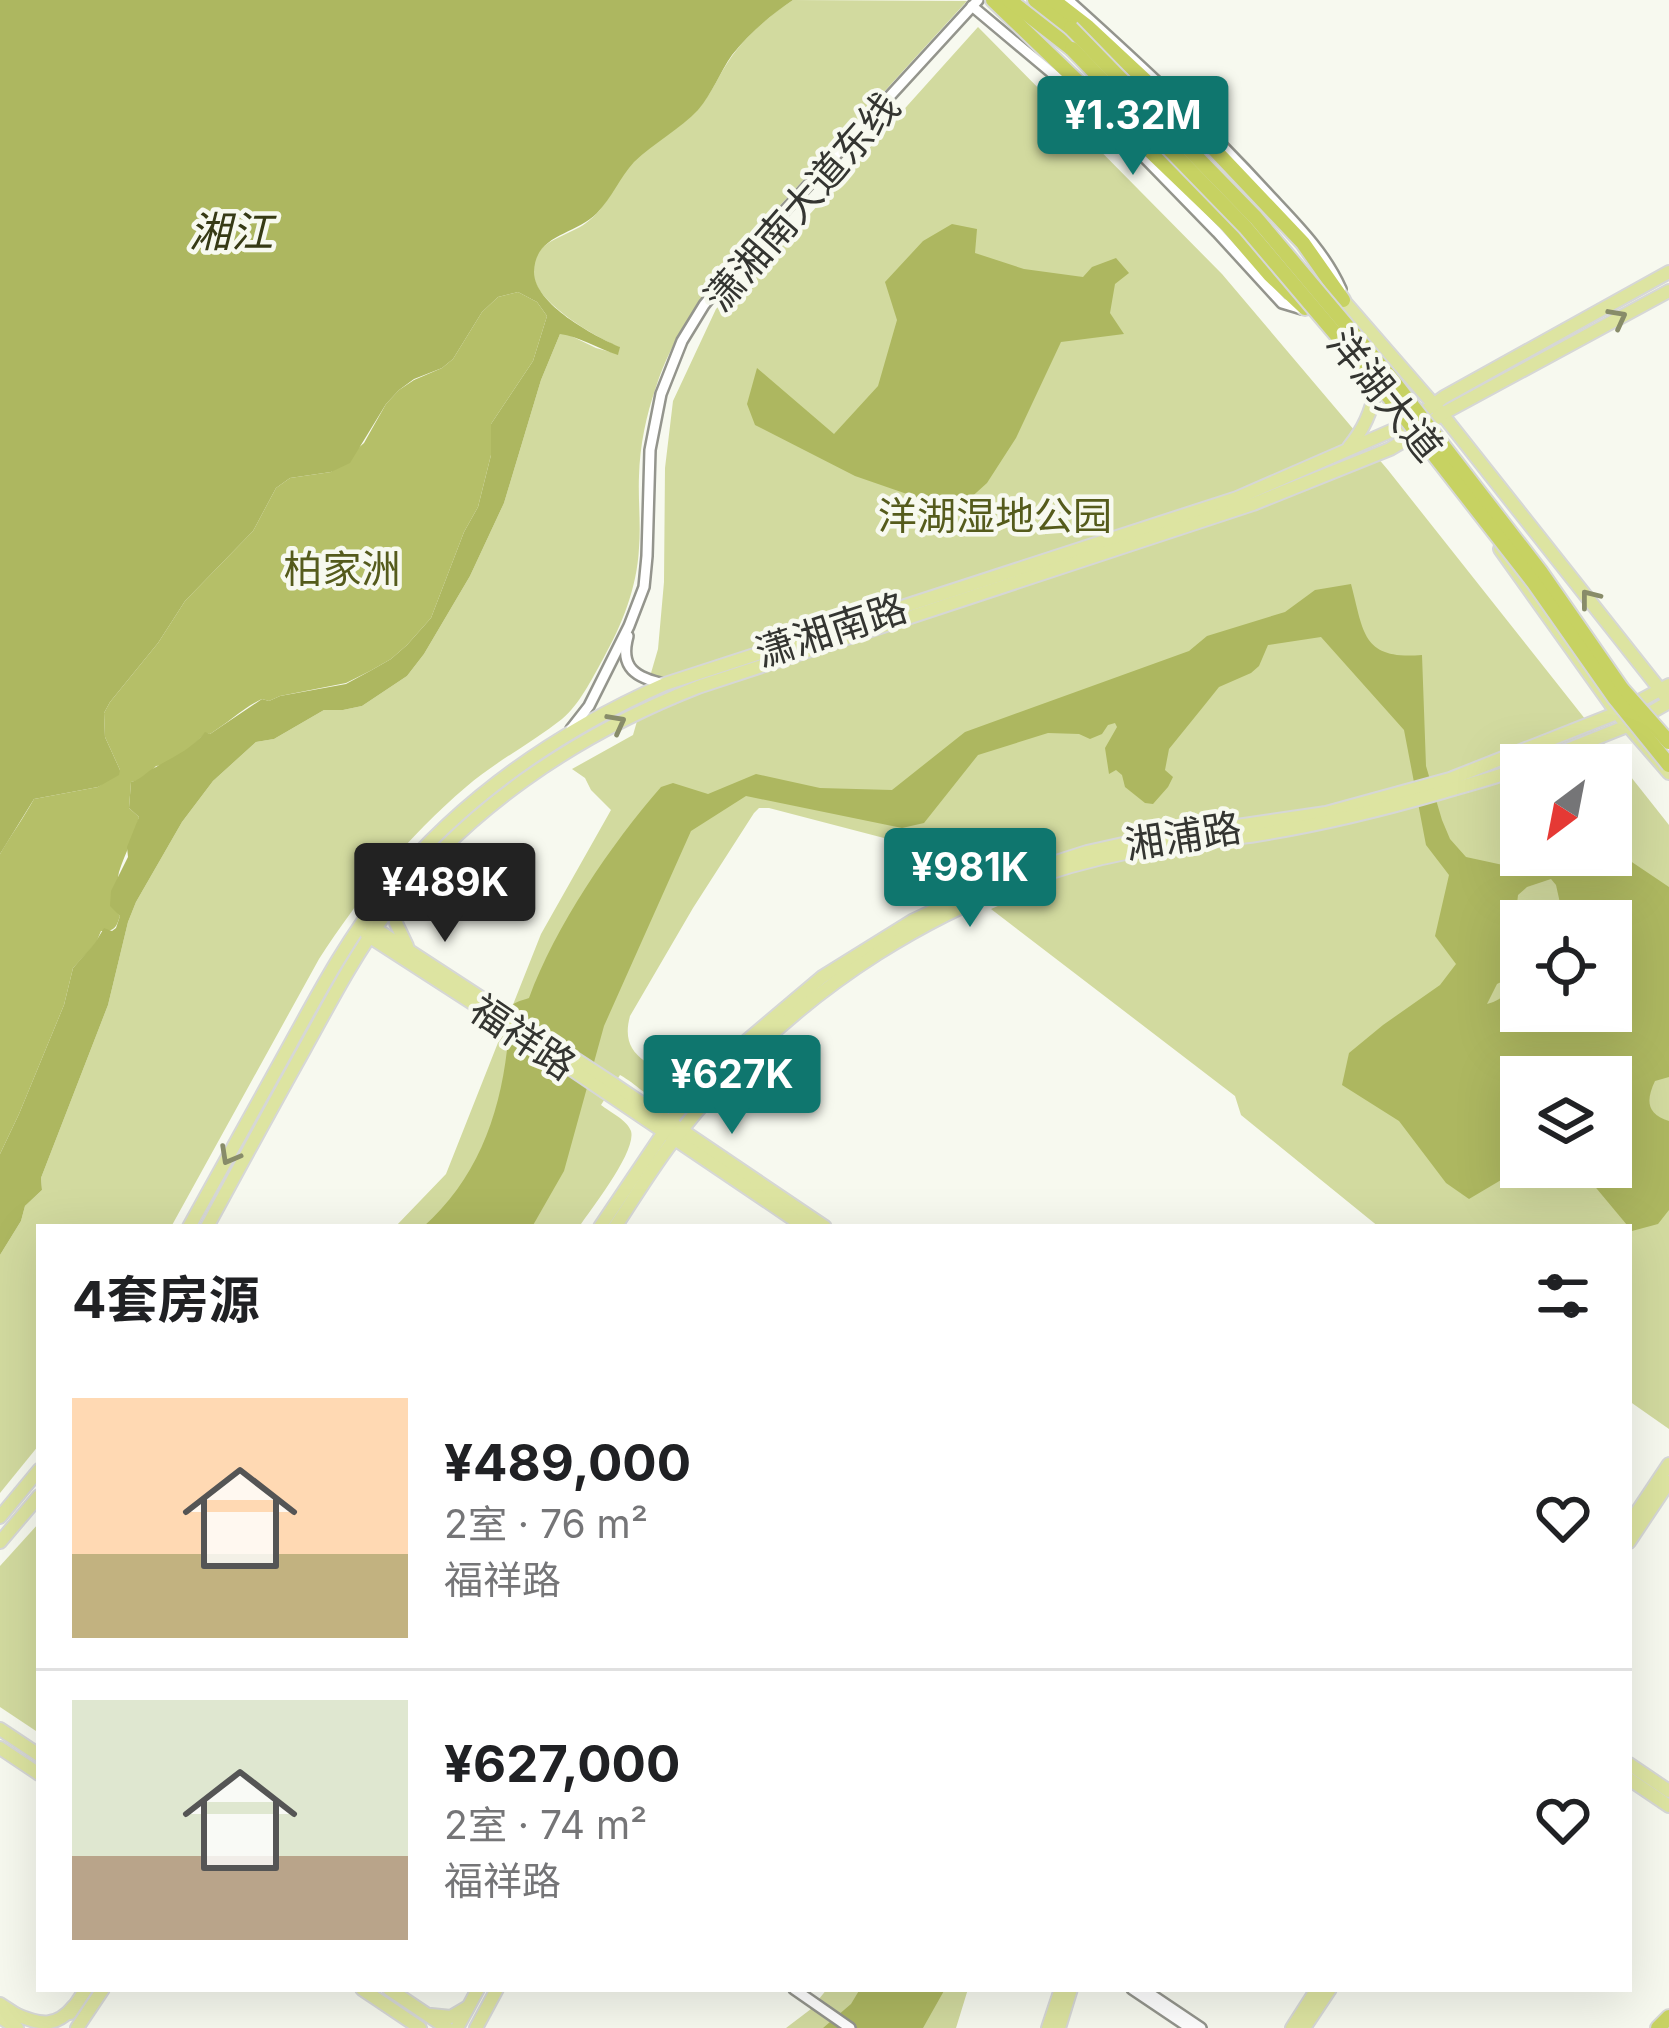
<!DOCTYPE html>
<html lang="zh">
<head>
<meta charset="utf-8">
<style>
  body { margin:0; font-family:Inter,"Noto Sans SC",sans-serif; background:#f2f2f2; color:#202124; height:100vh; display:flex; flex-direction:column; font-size:45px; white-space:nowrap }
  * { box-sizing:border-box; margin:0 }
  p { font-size:39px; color:#757577 }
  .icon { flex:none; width:66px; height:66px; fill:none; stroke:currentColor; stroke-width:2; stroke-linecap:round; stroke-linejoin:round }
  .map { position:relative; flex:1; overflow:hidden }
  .side { position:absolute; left:36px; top:1224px; width:1596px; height:768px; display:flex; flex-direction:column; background:#fff; border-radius:0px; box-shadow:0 12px 48px #0002 }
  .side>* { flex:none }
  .needle { width:78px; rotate:212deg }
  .fabs { position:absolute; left:1500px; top:744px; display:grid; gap:24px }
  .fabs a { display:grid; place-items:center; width:132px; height:132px; border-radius:0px; background:#fff; box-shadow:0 12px 48px #0002; font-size:60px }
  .price { position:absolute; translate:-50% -102px; padding:0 27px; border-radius:12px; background:#0f766e; color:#fff; font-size:39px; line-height:78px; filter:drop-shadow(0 3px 6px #0008) }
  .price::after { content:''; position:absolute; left:50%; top:72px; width:36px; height:27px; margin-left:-18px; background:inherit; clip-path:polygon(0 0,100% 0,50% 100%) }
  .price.on { background:#222; color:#fff }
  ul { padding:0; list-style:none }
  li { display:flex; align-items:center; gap:36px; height:300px; padding:0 36px }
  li+li { border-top:3px solid #e0e0e0 }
  li span { display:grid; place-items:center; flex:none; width:336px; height:240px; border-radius:0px; color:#555 }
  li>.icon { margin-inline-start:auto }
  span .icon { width:144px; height:144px; fill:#fffc; stroke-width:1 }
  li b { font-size:51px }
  h2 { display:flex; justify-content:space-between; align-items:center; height:144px; padding:0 36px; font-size:51px }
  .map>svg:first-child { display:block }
  .green { fill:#d2da9f; fill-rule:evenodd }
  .forest { fill:#b5bf68 }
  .water { fill:#adb760; fill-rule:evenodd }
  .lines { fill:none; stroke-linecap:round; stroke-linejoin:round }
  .minor-casing { stroke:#94958d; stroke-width:14 }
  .major-casing { stroke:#d6d7d6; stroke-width:16 }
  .highway-casing { stroke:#d6d7d6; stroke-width:18 }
  .minor { stroke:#fff; stroke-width:9 }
  .major { stroke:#dde4a1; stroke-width:12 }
  .highway { stroke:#c7d262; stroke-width:14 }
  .highway-bridge-casing { stroke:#d6d7d6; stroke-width:18; stroke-linecap:butt }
  .highway-bridge { stroke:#c7d262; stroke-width:14 }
  .oneway { stroke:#888c69 }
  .labels { text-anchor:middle; stroke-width:9; stroke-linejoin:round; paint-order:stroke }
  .street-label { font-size:39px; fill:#343531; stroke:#f7f9ef }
  .park-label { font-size:39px; fill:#555b1c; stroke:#f7f9ef }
  .water-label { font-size:42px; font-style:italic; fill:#363a15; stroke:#f7f9ef }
</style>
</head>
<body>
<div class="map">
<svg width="1669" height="2028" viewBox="0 0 1669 2028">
  <rect width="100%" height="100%" fill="#f7f9ef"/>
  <g class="green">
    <path d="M793,0l174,1c-53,58 -106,116 -159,174 -59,65 -124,127 -152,212 -10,29 -16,58 -17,89 -1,24 2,48 0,72 -2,40 -17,77 -36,111 -11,20 -24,46 -41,60 -30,24 -66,42 -96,68 -58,49 -106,109 -147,172l-148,268h-132v218l-39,48v-238l21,-34 4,-15 17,-16 -1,-12 67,-173 20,-83 8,-20 46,-80 31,-41 43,-39 18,-3 50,-29h19l19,-4 45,-30 17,-22 46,-78 34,-73 37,-123 19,-46 5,-1 31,15 22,6 1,-7c-23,-10 -79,-42 -85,-69 -7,-37 30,-39 52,-55 21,-15 29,-40 45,-59 19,-20 46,-33 65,-53 15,-15 23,-37 36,-55 16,-22 38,-41 61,-56z"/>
    <path d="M978,27l244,247 166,196 281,355v604l-40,-28v-174h-250l-138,-112 -6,-19 -244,-187 32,-14 -14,-33 -50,20 -22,-34 -10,-8 -16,-5 -27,3 -115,-30h-10l-5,5 -61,95 -63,108c-11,40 20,47 48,65 -25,31 -31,9 -58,-6l-19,30c9,7 26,15 30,26 6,20 -40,78 -52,96h-184l51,-53 95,-240 70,-124 -20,-20 -6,-12 -13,-9 61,-34 25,-86 6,-67 1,-114 8,-67 43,-92 94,-95zM1521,765h90v90h-90zM1521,921h90v90h-90zM1521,1077h90v90h-90z"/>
    <polygon points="39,1523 39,1733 0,1707 0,1566"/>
    <polygon points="827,1989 968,1989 956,2028 786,2028 811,2009"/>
  </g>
  <path class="forest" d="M518,292l19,10 10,14 -14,45 -42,63v31l-13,52 -14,25 -33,86 -24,27 -16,14 -21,12 -24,12 -66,13 -11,5 -7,-2c-19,9 -34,24 -52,35l-5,-1 -17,18 -24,14 -8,1 -12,13 -13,3 -2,26 10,9c-4,19 -14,36 -20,55 -3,12 -1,28 -2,40l3,4c-4,12 -5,15 -19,15l-5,12 -23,25 -9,37 -45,109 -19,40v-300c11,-19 23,-35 34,-55l64,-12 22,-17 -15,-33 -1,-24 6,-11 48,-59 27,-42 68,-70 23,-43 14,-10 41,-6 33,-29 22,-39 13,-14 15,-10 28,-12 11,-9 29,-47 16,-15z"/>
  <g class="water">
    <path d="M0,0h793c-22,15 -44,33 -61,55 -12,17 -20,39 -34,55 -18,19 -44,33 -64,52 -14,15 -22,36 -37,51 -23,23 -62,21 -63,59 0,32 60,64 86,75l-2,8c-19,-6 -40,-19 -58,-21l-19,46 -37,123 -34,73 -46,78 -17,22 -45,30 -19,4h-19l-50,29 -18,3 -43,39 -31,41 -46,80 -8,20 -20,83 -67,173 1,12 -17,16 -4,15 -21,34v-101l19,-40 45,-109 9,-37 22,-25 9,-15 8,3 4,-3 4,-12 -10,-10 1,-15 17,-34 -1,-10 12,-30 -10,-9 2,-26c12,-3 14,-10 25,-15 18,-11 35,-17 49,-35l5,2 52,-35 7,2 11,-5 66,-12 24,-13 21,-12 16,-14 24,-27 33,-86 14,-25 13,-52v-31l42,-63 14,-45 -10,-14 -19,-10 -20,5 -16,15 -29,47 -11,9 -28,11 -15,11 -13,14 -36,59 -19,9 -41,6 -14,10 -23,43 -68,70 -27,42 -48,59 -6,11 1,24 15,33 -1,5 -21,12 -64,12 -34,55z"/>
    <polygon points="952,224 977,229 975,253 1024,269 1083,277 1092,267 1116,258 1129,273 1115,284 1110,313 1124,334 1061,342 1016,438 987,483 956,511 855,476 755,425 747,404 757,368 834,434 878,386 897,320 885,282 923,241"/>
    <path d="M1351,584c13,49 11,76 71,71l4,111 16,54 8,19 16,18 37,8 18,-12v2h90v-7l58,39v190l-14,4c-9,19 -9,33 14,40v89l-11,14 -26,7 -50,-60 -53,-4h82v-90h-90v90h2l-54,32 -23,-16 -47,-62 -57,-36 7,-32 34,-28 57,-40 16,-21 -21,-28 14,-61 -23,-30 -22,-115 -83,-93 -53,8 -9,21 -8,7 -32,14 -16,20 -34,42 -4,21 8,7 -5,10 -15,17 -8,-1 -20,-16 -3,-12 -6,-5 -7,4 -4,-26 12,-21 -2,-4 -7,2 -6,9 -12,5 -11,-5 -31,-1 -70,22 -54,68 -22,5 -156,-32 -55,35 -87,195 -40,145 -32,56h-109c52,-46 76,-108 84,-177 2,-14 -6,-23 0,-37 4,-11 11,-11 22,-15 26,-71 82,-154 132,-211l12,-4 35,11 48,-20 64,14 72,2 73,-58 224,-81 18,-15 78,-24 30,-22zM1551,879l5,6 4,18 8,3 5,8h23l2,7h13v90h-90v-44c-5,17 -16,33 -34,37l10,-20 10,-5 3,-17 5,-4 6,5v-42h9l-13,-17 1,-9 9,-8z"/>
    <polygon points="860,1989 945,1989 923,2028 823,2028 851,2004"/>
  </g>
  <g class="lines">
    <defs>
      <g id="minor">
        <path d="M1068,0c69,62 137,125 200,194 27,29 56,57 73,95"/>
        <polyline points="972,6 1108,120 1217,232 1282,303 1302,309"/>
        <path d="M628,636c-9,32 8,42 37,48"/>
        <polyline points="571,729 589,706 629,626 644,587 647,556 650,450 661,394 682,341 704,305 746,253 978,0"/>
        <polyline points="794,1989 850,2028"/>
        <polyline points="1132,1989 1190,2028"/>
        <polyline points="1143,1989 1201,2028"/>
      </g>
      <g id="major">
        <polyline points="1343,300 1442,414 1669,701"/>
        <path d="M1349,447c15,-18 22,-35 27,-58"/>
        <polyline points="1500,549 1617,713 1669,773"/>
        <polyline points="1529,765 1627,726 1669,702"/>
        <polyline points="398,903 396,923 407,946"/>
        <polyline points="371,926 615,1085 825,1227"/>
        <polyline points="367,935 497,1019 805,1227"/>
        <path d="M189,1227c34,-61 68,-123 102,-184 29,-53 58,-107 97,-155 74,-90 171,-157 277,-204l572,-186 170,-74 37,-27 225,-125"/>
        <path d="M207,1227c32,-59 64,-118 97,-177 25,-45 49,-92 80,-134 80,-106 191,-181 314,-229l555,-183 137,-55 27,-16 25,-19 227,-123"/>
        <polyline points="600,1227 676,1114 725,1059 822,977 912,921 997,881 1087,852 1141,840 1326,813 1450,779 1617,713 1669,685"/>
        <path d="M615,1227c20,-30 39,-62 61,-90 113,-144 273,-250 454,-285 42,-7 84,-11 126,-17 63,-10 125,-25 187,-43 26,-8 52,-14 78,-24"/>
        <polyline points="0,1517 39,1470"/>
        <polyline points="1629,1524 1669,1464"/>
        <polyline points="0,1542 39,1496"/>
        <polyline points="1629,1542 1669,1482"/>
        <polyline points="0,1729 39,1755"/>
        <polyline points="0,1748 39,1774"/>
        <polyline points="1629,1764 1669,1791"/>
        <polyline points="1629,1779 1669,1806"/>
        <polyline points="362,1989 420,2028"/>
        <polyline points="389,1989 447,2028"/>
        <polyline points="0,2004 20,2017"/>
        <polyline points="70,2013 86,1989"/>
        <path d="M15,2014c25,11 41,14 59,-8"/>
        <polyline points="431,2015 451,2017 468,2007"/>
        <polyline points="0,2017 17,2028"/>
        <polyline points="77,2028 103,1989"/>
        <polyline points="457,2028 478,1989"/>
        <polyline points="476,2028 497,1989"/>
        <polyline points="1048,2028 1061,1989"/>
        <polyline points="1059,2028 1071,1989"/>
        <polyline points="1292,2028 1317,1989"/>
        <polyline points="1304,2028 1330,1989"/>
      </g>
      <g id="highway">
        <polyline points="993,0 1227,225 1270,275 1305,308"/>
        <polyline points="1009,0 1072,49"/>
        <polyline points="1035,0 1071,28"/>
        <polyline points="1053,0 1088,27 1175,108 1303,243 1343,300"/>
        <polyline points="1658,2028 1669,2017"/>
      </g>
    </defs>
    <use href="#minor" class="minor-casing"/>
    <use href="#major" class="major-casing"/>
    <use href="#highway" class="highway-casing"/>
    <use href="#minor" class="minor"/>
    <use href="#major" class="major"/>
    <use href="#highway" class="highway"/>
    <defs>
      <g id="highway-bridge">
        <polyline points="1071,28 1256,218 1390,377 1540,571 1622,689 1669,742"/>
        <polyline points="1072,49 1245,227 1389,397 1534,583 1614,697 1669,765"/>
      </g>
    </defs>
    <use href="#highway-bridge" class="highway-bridge-casing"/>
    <use href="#highway-bridge" class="highway-bridge"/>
  </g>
  <defs><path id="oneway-chevron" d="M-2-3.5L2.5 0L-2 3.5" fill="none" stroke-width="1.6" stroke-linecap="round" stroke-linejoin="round" transform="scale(3)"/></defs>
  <g class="oneway">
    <use href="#oneway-chevron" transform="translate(1618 318) rotate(-28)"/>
    <use href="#oneway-chevron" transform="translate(1589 598) rotate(-128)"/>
    <use href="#oneway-chevron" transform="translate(617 723) rotate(-28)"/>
    <use href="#oneway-chevron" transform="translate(229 1156) rotate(119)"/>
  </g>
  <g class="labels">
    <g class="street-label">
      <text transform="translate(802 202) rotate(-49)" y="14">潇湘南大道东线</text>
      <text transform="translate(1385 395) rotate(51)" y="14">洋湖大道</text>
      <text transform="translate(831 630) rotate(-18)" y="14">潇湘南路</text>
      <text transform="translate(1183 836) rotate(-9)" y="14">湘浦路</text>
      <text transform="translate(523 1037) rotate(34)" y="14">福祥路</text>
    </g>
    <g class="park-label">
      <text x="995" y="530">洋湖湿地公园</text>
      <text x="342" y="583">柏家洲</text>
    </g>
    <g class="water-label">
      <text x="231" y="247">湘江</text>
    </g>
  </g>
</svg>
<div class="fabs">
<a><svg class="needle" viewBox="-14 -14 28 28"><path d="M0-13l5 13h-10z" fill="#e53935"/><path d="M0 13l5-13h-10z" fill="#757577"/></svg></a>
<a><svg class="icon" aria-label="locate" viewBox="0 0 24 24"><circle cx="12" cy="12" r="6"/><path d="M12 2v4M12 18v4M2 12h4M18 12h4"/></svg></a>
<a><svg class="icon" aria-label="layers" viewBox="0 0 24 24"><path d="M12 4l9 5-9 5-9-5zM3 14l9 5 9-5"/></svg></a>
</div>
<b class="price" style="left:1133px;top:178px">¥1.32M</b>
<b class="price" style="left:970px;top:930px">¥981K</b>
<b class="price on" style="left:445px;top:945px">¥489K</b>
<b class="price" style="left:732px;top:1137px">¥627K</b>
<section class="side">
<h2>4套房源<svg class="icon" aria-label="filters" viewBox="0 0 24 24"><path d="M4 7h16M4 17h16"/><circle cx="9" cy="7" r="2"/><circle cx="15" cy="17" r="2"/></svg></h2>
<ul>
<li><span style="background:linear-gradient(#ffd9b3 65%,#c2b280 0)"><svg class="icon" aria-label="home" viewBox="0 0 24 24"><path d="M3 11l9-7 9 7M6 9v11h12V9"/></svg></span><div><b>¥489,000</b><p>2室 · 76 m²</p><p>福祥路</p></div><svg class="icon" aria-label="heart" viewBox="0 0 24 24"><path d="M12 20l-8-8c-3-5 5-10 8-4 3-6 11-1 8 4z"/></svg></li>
<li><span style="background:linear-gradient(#dfe7d0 65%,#b9a48a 0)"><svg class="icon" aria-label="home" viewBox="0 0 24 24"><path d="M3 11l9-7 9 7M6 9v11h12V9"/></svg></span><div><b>¥627,000</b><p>2室 · 74 m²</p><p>福祥路</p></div><svg class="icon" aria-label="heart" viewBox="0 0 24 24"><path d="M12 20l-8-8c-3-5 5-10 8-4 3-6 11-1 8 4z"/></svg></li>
</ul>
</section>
</div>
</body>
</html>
